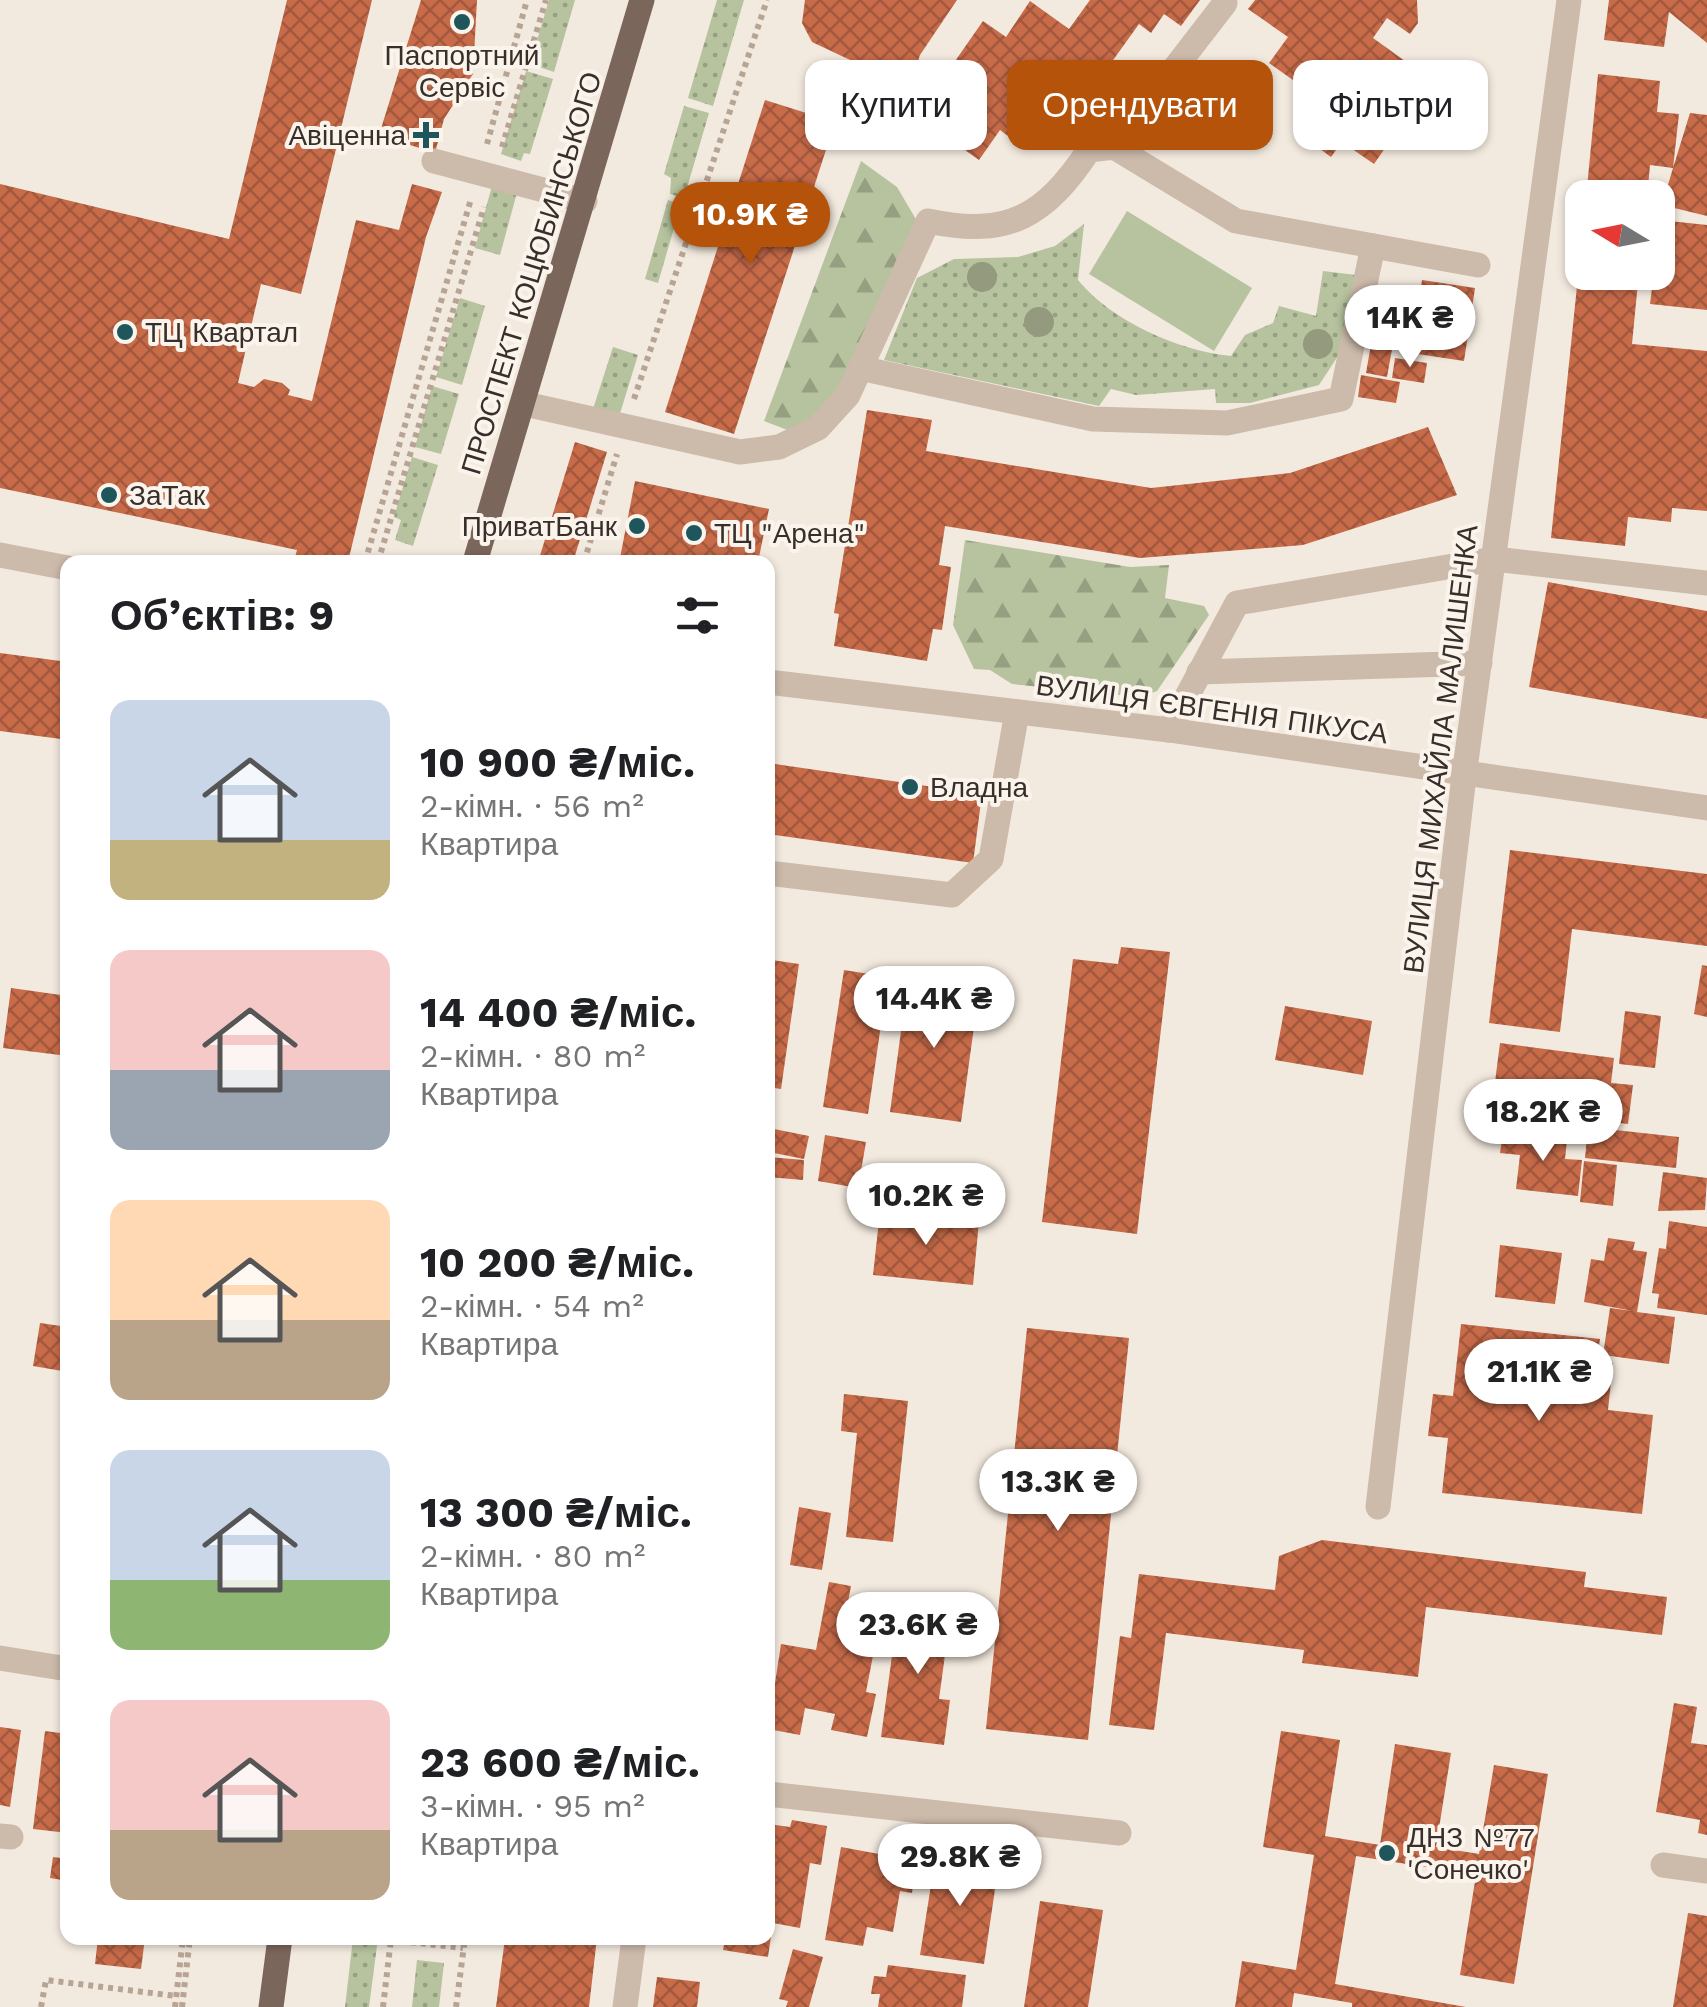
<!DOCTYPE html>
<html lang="uk">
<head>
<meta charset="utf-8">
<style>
  body { margin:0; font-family:"Work Sans",sans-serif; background:#f6f6f6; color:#202124; height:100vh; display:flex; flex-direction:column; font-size:38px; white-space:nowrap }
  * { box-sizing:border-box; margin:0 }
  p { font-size:32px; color:#757577 }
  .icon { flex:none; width:55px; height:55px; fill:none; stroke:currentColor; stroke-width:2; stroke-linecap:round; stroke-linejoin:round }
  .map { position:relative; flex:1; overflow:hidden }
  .side { position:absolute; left:60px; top:555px; width:715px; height:1390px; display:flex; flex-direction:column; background:#fff; border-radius:20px; box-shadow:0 2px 8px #0004 }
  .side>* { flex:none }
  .banner { position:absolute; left:805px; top:60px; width:750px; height:90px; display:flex; gap:20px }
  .needle { width:65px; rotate:280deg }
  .tools { position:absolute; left:1565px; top:180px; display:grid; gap:20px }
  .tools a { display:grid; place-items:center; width:110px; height:110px; border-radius:20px; background:#fff; box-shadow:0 2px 8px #0004; font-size:50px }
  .price { position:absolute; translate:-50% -85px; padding:0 22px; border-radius:35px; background:#fff; color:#222; font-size:32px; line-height:65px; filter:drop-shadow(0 2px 5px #0008) }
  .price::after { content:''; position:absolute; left:50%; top:60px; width:30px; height:22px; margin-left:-15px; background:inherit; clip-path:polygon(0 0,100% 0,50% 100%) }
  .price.on { background:#b45309; color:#fff }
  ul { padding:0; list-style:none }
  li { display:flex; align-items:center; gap:30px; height:250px; padding:0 50px }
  li span { display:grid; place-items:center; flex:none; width:280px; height:200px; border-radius:20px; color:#555 }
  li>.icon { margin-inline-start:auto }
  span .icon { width:120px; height:120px; fill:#fffc; stroke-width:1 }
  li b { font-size:42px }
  h2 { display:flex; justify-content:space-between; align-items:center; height:120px; padding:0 50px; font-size:42px }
  .chip { padding:0 35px; border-radius:20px; background:#fff; box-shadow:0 2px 8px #0004; font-size:35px; line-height:90px }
  .chip.on { background:#b45309; color:#fff }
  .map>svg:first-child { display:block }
  .grass { fill:url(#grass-dots) }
  .forest { fill:url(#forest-firs) }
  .garden { fill:#b6c39e }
  .building { fill:url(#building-cross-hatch) }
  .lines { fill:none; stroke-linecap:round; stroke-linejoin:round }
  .path { stroke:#b8a494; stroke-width:6; stroke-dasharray:5 5; stroke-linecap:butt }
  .minor { stroke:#ccbaaa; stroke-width:25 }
  .major { stroke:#7b665b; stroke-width:25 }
  .tree { fill:#949a7d }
  .poi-dot { fill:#1e565c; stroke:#faf4ec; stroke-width:4 }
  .labels { text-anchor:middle; stroke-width:8; stroke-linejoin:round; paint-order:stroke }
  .poi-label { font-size:28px; fill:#392f2a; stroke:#faf4ec; text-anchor:start }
  .street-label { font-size:28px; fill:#392f2a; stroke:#faf4ec }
</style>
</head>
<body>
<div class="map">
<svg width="1707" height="2007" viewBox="0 0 1707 2007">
  <defs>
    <pattern id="grass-dots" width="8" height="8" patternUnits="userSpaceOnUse" patternTransform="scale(2.5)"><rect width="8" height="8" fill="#b6c39e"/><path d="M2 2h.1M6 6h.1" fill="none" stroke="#959f81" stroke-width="1.8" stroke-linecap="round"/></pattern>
    <pattern id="forest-firs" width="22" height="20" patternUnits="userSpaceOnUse" patternTransform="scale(2.5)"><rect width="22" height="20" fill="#b6c39e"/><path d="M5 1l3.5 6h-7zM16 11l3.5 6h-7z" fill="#959f81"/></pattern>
    <pattern id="building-cross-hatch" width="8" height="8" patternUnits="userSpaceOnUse" patternTransform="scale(2.5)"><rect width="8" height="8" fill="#c76b49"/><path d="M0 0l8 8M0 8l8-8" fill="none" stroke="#a3583d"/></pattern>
  </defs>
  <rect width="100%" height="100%" fill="#f3eadf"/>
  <g class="grass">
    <polygon points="549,0 575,0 554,72 530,64"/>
    <polygon points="717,0 744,0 713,106 688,98"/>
    <polygon points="526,71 553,79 530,154 524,153 521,161 501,154"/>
    <polygon points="684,106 709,113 684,198 670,194 671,178 664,174"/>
    <polygon points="493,182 518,189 500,255 475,248"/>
    <polygon points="668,200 681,204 658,283 645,279"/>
    <path d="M1084,224l-6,56c33,41 101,71 153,76l14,-21 28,-12 6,-17 37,10 7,-45 33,4 -18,81 -19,29 -69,18h-34l-1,-14 -79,6 -25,-6 -12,17 -215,-46 33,-82 37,-19 64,-2 37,-11z"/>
    <polygon points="460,298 485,306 462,385 436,377"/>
    <polygon points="613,347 638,355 618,420 593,409"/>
    <polygon points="432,386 459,394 441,454 415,447"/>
    <polygon points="412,457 438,465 413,546 395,540 401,520 394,517"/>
    <polygon points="353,1938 378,1938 369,2007 345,2007"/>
    <polygon points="417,1960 444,1963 439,2007 412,2007"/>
  </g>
  <g class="forest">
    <polygon points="861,161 897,187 917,221 839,395 812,423 790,431 764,421"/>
    <polygon points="965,540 1130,567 1169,565 1165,598 1204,606 1209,615 1157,691 1140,697 1012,684 990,670 974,669 953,625"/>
  </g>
  <polygon class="garden" points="1127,211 1252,288 1214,351 1089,274"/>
  <g class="building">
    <polygon points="287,0 372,0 301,294 261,284 238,383 254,387 264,379 282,383 290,390 288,395 312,401 356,220 399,230 412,184 442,192 426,237 348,562 299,562 294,561 297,550 0,488 0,184 229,239"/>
    <polygon points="421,0 477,0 473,74 444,119 435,153 379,135"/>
    <polygon points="805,0 957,0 920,55 900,115 874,109 874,78 865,67 812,42 802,23"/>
    <polygon points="1090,0 1200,0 1181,26 1164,14 1151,33 1139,24 1111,63 1127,74 1104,106 1066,79 1020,145 1000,130 979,160 938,131 958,101 937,87 983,21 1006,37 1030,1 1069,29"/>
    <polygon points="1255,0 1417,0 1418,23 1410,34 1387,18 1373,38 1405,61 1379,99 1406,118 1374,164 1342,142 1331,157 1298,133 1321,100 1269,63 1288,37 1248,9"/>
    <polygon points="1609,0 1707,0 1707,43 1669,12 1664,47 1604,40"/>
    <polygon points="1598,74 1660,81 1657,112 1679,114 1673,168 1690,113 1707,115 1707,216 1662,205 1673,168 1650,165 1647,198 1586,198"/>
    <polygon points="765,100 835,122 734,434 665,412"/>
    <polygon points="1660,220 1707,225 1707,310 1650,304 1654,272 1658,272"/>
    <polygon points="1580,257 1582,272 1639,272 1632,344 1707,351 1707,511 1672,508 1671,522 1628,517 1625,546 1551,538"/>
    <polygon points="1422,280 1475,288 1464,361 1411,353"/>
    <polygon points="1373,333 1394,338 1387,377 1366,373"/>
    <polygon points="1395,358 1427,363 1424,383 1392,378"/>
    <polygon points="1361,375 1400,382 1396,403 1358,397"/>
    <polygon points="867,410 932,420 926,451 1151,488 1290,473 1428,427 1457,495 1303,545 1140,558 945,526 939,565 951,567 942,630 933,629 927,661 834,646 839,614 834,613"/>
    <polygon points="575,442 607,452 573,562 538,562"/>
    <polygon points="635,481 769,509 758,562 608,562 620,558"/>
    <polygon points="1548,582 1707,611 1707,719 1529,687"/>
    <polygon points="0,653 68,662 68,728 63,727 61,739 0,731"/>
    <polygon points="768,763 982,794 973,863 768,834"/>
    <polygon points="1510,850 1707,874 1707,946 1572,929 1560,1032 1489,1023"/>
    <polygon points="1121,947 1170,952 1137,1234 1042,1222 1073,959 1118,964"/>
    <polygon points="772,960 799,964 781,1089 768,1087"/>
    <polygon points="1702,965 1707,966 1707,1017 1694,1014"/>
    <polygon points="844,970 888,977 868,1114 823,1107"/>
    <polygon points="908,980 979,990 961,1122 890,1112"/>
    <polygon points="11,988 68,996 68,1056 3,1048"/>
    <polygon points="1285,1006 1372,1021 1363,1075 1275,1060"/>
    <polygon points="1625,1011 1661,1016 1655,1068 1619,1064"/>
    <polygon points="1500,1043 1614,1058 1611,1083 1633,1085 1628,1124 1590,1119 1589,1126 1559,1122 1558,1131 1534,1127 1535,1118 1491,1113"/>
    <polygon points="1588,1127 1679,1137 1676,1168 1585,1158"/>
    <polygon points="774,1129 809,1136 804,1159 769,1152"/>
    <polygon points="1503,1132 1567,1140 1565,1159 1582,1160 1578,1196 1516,1189 1520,1155 1500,1153"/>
    <polygon points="825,1135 866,1142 858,1188 818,1181"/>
    <polygon points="768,1157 804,1160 803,1180 768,1177"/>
    <polygon points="1584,1161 1617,1165 1613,1206 1580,1202"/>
    <polygon points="1663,1172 1707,1178 1705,1210 1658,1211"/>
    <polygon points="880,1211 979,1221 973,1285 873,1275"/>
    <polygon points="1669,1221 1707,1227 1707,1315 1657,1308 1659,1294 1652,1293 1659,1248 1666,1249"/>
    <polygon points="1608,1238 1635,1242 1633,1250 1647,1252 1637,1312 1675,1317 1669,1364 1603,1355 1610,1308 1633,1311 1584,1302 1591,1259 1604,1261"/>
    <polygon points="1500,1245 1562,1253 1555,1304 1495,1297"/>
    <polygon points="40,1323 68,1327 68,1372 33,1366"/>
    <polygon points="1461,1324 1600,1339 1597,1361 1613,1363 1608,1410 1653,1415 1642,1514 1442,1493 1448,1438 1428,1436 1433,1394 1453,1396"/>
    <polygon points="1027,1328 1129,1338 1088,1740 986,1729"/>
    <polygon points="844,1394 908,1401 893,1542 846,1537 857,1433 841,1431"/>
    <polygon points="799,1507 831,1513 822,1570 790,1565"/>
    <polygon points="1322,1540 1586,1572 1584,1587 1667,1597 1662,1635 1426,1607 1418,1677 1302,1663 1304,1650 1166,1633 1154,1730 1109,1725 1120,1636 1131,1638 1139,1574 1275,1590 1279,1556"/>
    <polygon points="829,1582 851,1586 845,1618 869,1623 867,1633 877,1635 866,1692 876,1694 867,1737 831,1730 835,1714 805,1708 800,1735 768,1729 781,1644 816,1650"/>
    <polygon points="899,1604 951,1611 939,1699 950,1700 944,1745 881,1737"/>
    <polygon points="1674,1703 1697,1707 1691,1743 1707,1745 1707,1835 1698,1833 1700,1820 1656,1812"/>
    <polygon points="0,1727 21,1730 10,1807 0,1805"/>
    <polygon points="45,1731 68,1734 68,1833 33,1829"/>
    <polygon points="1281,1731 1340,1740 1325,1836 1380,1845 1395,1744 1451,1753 1436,1847 1479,1854 1494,1765 1548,1774 1514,1984 1460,1975 1476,1875 1356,1856 1335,1984 1466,2007 1352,2007 1352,2003 1294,1993 1292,2007 1235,2007 1242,1961 1296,1970 1314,1855 1263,1847"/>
    <polygon points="792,1820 827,1826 821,1865 810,1863 800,1928 773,1923 768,1957 723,1950 725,1938 768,1938 768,1824 790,1827"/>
    <polygon points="841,1847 917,1861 912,1893 900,1891 893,1932 867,1927 863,1946 825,1940"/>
    <polygon points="936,1853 999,1862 984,1964 920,1955"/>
    <polygon points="53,1857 68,1859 68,1881 50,1878"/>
    <polygon points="1040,1901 1103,1910 1088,2007 1024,2007"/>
    <polygon points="1688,1913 1707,1916 1707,2007 1673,2007"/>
    <polygon points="98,1938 145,1938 141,1969 95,1964"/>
    <polygon points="505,1938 597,1938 589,2007 496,2007"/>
    <polygon points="793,1949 823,1957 809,2007 786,2007 788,2001 779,1999"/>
    <polygon points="888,1965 966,1975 962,2007 878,2007 880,1994 871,1994 874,1976 886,1977"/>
    <polygon points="657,1977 700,1982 697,2007 653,2007"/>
  </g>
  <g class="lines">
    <g class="path">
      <polyline points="487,144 527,0"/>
      <polyline points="502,147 546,0"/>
      <polyline points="634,399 767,0"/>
      <polyline points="365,562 471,199"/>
      <polyline points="378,562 484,207"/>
      <polyline points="584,562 617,454"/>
      <polyline points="391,1940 463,1948"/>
      <polyline points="41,2007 46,1980 176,1996"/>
      <polyline points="175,2007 183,1938"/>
      <polyline points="182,2007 190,1938"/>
      <polyline points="383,2007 391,1939"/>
      <polyline points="456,2007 465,1938"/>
    </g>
    <g class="minor">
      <polyline points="1114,147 1225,3"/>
      <polyline points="434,161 585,201"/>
      <polyline points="860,368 1093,419 1227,423 1341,399 1373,246"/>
      <path d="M525,404l215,48 39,-5 39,-19 30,-33 80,-174c81,17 117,-5 161,-71l25,-3 122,74 242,44"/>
      <polyline points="0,555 68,568"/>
      <polyline points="1199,672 1480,663"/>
      <polyline points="768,682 1169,730 1707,808"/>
      <polyline points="1169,730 1237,603 1494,559 1707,583"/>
      <polyline points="768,873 952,895 991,859 1017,712"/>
      <polyline points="1378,1507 1464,776 1569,0"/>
      <polyline points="0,1658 68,1669"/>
      <polyline points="768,1794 1119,1833"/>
      <polyline points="0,1836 11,1837"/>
      <polyline points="1663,1865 1707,1871"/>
      <polyline points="625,2007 634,1938"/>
    </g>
    <g class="major">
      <polyline points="475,562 642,0"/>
      <polyline points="271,2007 280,1938"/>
    </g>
  </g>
  <g class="tree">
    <circle cx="982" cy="277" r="15"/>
    <circle cx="1039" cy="322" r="15"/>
    <circle cx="1318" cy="344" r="15"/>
  </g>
  <g class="poi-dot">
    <circle cx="462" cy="22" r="10"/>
    <path d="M421 120h10v10h10v10h-10v10h-10v-10h-10v-10h10z"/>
    <circle cx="125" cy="332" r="10"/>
    <circle cx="109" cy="495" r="10"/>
    <circle cx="637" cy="526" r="10"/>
    <circle cx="694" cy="533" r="10"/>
    <circle cx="910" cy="787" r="10"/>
    <circle cx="1387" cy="1853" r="10"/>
  </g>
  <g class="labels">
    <g class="poi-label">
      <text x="462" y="65" text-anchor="middle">Паспортний<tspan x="462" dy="32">Сервіс</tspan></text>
      <text x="406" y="145" text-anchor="end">Авіценна</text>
      <text x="145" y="342">ТЦ Квартал</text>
      <text x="129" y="505">ЗаТак</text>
      <text x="617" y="536" text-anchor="end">ПриватБанк</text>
      <text x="714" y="543">ТЦ "Арена"</text>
      <text x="930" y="797">Владна</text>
      <text x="1407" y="1847">ДНЗ №77<tspan x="1407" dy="32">'Сонечко'</tspan></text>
    </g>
    <g class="street-label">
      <text transform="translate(531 273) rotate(-73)" y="10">ПРОСПЕКТ КОЦЮБИНСЬКОГО</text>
      <text transform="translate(1212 709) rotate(8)" y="10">ВУЛИЦЯ ЄВГЕНІЯ ПІКУСА</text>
      <text transform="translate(1440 749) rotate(-83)" y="10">ВУЛИЦЯ МИХАЙЛА МАЛИШЕНКА</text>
    </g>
  </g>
</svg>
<div class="tools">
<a><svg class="needle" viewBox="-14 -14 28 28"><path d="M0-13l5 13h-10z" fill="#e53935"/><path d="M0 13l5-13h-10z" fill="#757577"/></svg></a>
</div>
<b class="price on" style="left:750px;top:267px">10.9K ₴</b>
<b class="price" style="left:1410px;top:370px">14K ₴</b>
<b class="price" style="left:934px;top:1051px">14.4K ₴</b>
<b class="price" style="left:1543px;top:1164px">18.2K ₴</b>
<b class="price" style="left:926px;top:1248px">10.2K ₴</b>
<b class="price" style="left:1539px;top:1424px">21.1K ₴</b>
<b class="price" style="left:1058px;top:1534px">13.3K ₴</b>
<b class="price" style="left:918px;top:1677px">23.6K ₴</b>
<b class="price" style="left:960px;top:1909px">29.8K ₴</b>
<div class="banner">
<a class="chip">Купити</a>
<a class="chip on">Орендувати</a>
<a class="chip">Фільтри</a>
</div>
<section class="side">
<h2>Об’єктів: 9<svg class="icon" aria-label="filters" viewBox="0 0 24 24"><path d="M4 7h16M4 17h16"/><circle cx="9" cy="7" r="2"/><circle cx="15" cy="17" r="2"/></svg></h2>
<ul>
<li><span style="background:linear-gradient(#c9d6e8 70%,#c2b280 0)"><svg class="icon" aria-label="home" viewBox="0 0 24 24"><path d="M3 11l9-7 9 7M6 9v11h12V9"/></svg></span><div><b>10 900 ₴/міс.</b><p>2-кімн. · 56 m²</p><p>Квартира</p></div></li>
<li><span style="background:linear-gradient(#f6c9c9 60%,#9aa5b1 0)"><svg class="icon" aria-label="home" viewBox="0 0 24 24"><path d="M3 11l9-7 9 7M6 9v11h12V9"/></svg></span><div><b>14 400 ₴/міс.</b><p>2-кімн. · 80 m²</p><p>Квартира</p></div></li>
<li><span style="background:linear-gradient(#ffd9b3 60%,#b9a48a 0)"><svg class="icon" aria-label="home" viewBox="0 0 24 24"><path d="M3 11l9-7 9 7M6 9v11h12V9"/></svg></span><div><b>10 200 ₴/міс.</b><p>2-кімн. · 54 m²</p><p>Квартира</p></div></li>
<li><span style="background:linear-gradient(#c9d6e8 65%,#8fb573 0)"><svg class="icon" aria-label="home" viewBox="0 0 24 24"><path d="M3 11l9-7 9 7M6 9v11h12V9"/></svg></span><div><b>13 300 ₴/міс.</b><p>2-кімн. · 80 m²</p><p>Квартира</p></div></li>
<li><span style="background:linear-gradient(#f6c9c9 65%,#b9a48a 0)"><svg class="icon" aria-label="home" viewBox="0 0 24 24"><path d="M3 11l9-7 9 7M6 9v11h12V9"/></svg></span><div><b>23 600 ₴/міс.</b><p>3-кімн. · 95 m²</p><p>Квартира</p></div></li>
</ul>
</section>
</div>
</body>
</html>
